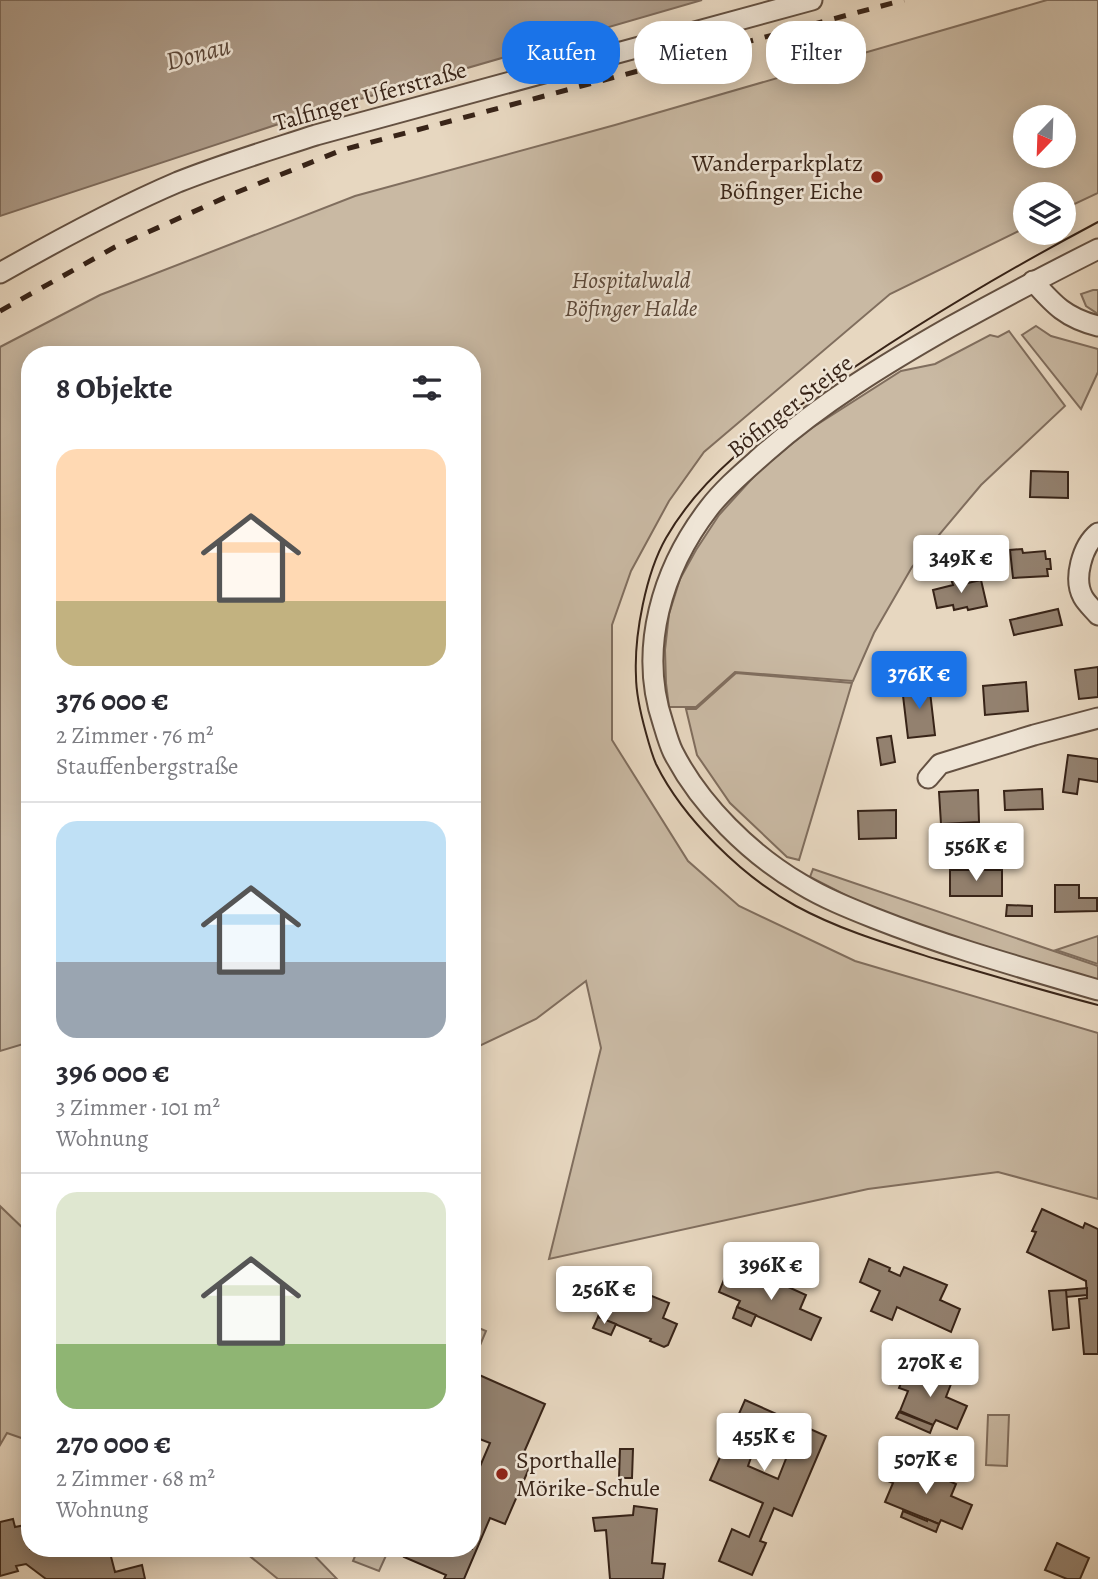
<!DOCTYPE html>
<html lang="de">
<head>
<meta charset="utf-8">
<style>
  body { margin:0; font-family:Alegreya,serif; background:#f2f2f3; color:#2b2b33; height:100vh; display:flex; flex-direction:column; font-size:26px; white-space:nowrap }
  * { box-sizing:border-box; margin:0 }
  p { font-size:23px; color:#7c7c81 }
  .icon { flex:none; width:38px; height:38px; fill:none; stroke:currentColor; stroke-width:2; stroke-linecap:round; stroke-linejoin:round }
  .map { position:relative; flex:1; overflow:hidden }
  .details { position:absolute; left:21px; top:346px; width:460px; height:1211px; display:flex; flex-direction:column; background:#fff; border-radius:28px; box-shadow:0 4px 18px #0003 }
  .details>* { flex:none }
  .top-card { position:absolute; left:502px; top:21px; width:490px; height:63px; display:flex; gap:14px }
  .needle { width:46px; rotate:203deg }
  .tools { position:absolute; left:1013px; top:105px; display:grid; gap:14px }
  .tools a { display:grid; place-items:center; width:63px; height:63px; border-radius:50%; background:#fff; box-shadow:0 4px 18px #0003; font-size:35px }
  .price { position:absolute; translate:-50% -60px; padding:0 16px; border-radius:7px; background:#fff; color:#222; font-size:23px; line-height:46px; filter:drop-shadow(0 2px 4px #0008) }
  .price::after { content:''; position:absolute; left:50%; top:42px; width:21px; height:16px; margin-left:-10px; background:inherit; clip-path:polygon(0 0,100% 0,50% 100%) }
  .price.current { background:#1a73e8; color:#fff }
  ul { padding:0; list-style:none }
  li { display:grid; align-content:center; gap:14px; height:371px; padding:0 35px }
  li+li { border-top:2px solid #e1e1e2 }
  li span { display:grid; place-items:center; height:217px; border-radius:21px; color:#555 }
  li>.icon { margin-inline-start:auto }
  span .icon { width:126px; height:126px; fill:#fffc; stroke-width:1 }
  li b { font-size:30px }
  h2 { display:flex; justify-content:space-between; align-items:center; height:84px; padding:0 35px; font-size:30px }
  .pill { padding:0 24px; border-radius:28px; background:#fff; box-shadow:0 4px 18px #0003; font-size:24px; line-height:63px }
  .pill.current { background:#1a73e8; color:#fff }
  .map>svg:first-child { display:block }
  .green { fill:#c9b9a3; stroke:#806e5e; stroke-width:2; fill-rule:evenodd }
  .water { fill:#ac9a87; stroke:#7e6b5b; stroke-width:2 }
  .building { fill:#93816f; stroke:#382418; stroke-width:2; fill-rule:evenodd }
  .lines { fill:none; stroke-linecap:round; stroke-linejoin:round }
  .minor-casing { stroke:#645142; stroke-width:23 }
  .minor { stroke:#efe5d6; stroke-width:19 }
  .tram { stroke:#382418; stroke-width:2 }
  .rail { stroke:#382418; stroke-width:5; stroke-dasharray:12 12; stroke-linecap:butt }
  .poi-dot { fill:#8f2418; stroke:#efe5d6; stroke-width:2.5 }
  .labels { text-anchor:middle; stroke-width:5; stroke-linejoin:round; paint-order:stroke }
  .street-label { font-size:24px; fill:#382418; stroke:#efe5d6 }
  .poi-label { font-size:24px; fill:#382418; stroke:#efe5d6; text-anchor:end }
  .park-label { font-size:24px; font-style:italic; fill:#5c493b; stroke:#efe5d6 }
  .water-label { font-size:26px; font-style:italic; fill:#5b4739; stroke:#efe5d6 }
</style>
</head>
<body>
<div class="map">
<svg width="1098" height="1579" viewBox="0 0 1098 1579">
  <rect width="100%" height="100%" fill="#e7d7c0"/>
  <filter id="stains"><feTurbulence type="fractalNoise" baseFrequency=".00286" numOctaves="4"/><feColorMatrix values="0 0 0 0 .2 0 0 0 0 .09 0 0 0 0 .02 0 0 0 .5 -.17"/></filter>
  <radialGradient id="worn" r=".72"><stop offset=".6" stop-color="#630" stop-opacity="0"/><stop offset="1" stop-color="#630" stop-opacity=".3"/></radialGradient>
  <g class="green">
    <path d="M1047,0h51v193l-34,16v-15h-38l-1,34 -135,66 -186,158 -35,49 -38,70 -19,54v115l76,121 51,45 116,55 243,72v166l-100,-27 -130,17 -319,70 52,-211 -15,-67 -50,38 -63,30 -1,-694h-442v687l-30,9v-704l100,-52 255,-99 260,-71zM1026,117h38v39h-38z"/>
    <polygon points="1093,290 1098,290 1098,314 1086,306 1081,294"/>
    <polygon points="1036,326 1051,336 1098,349 1098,372 1081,409 1022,335"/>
    <polygon points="1009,331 1065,406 981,485 912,567 874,633 853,681 735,672 696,707 669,707 666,683 665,650 669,614 680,579 696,550 719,515 758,472 807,431 901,371 935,364 990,335 998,337"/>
    <polygon points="736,673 852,683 799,860 787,857 730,803 697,755 686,709 696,709"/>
    <polygon points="813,869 1098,966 1098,981 1030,961 927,928 867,906 810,877"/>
    <polygon points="1098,936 1098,964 1056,950"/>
    <polygon points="0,1206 30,1235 30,1441 7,1433 0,1445"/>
    <polygon points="474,1326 486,1331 473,1362 472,1330"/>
    <polygon points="988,1415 1009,1415 1007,1466 986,1465"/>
    <polygon points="241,1549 308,1549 337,1579 278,1579"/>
    <polygon points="358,1549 389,1549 379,1571 353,1561"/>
  </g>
  <polygon class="water" points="0,0 702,0 312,113 0,216"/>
  <g class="building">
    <polygon points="1031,471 1068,472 1068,498 1030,497"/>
    <polygon points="1022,549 1023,553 1045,551 1046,559 1050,559 1051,569 1047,569 1048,576 1013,578 1010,550"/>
    <polygon points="961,577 963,584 981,580 987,606 968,610 967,607 954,610 953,605 937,608 933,590 953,585 951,579"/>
    <polygon points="1058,609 1062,625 1014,635 1010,620"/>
    <polygon points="1098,667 1098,697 1079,699 1075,670"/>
    <polygon points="1026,682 1028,711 985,715 983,686"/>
    <polygon points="929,683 935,735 908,738 902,687"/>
    <polygon points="891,736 895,762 881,765 877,738"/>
    <polygon points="1068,755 1098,759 1098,782 1079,779 1077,794 1063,792"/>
    <polygon points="1042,789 1043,809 1005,810 1004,791"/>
    <polygon points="978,790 979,822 941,824 939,792"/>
    <polygon points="896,810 896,838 859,839 858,811"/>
    <rect x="950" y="870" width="52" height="26"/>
    <polygon points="1055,885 1079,885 1079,898 1097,898 1097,911 1055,912"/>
    <polygon points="1007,905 1032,906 1032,916 1006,916"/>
    <polygon points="1042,1209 1083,1228 1085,1223 1098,1229 1098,1354 1084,1354 1079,1299 1087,1298 1086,1281 1027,1252 1036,1232 1032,1231"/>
    <polygon points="869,1259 890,1268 889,1271 900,1276 904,1267 947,1285 940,1300 960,1309 951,1332 897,1307 892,1320 871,1311 880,1291 860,1282"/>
    <polygon points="729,1267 753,1277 752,1280 761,1283 764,1276 806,1295 800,1309 821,1318 811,1340 737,1307 740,1301 719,1292"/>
    <polygon points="589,1277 612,1287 611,1289 622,1293 625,1285 669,1303 663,1318 677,1324 668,1345 664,1347 650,1341 651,1339 598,1317 601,1308 579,1299"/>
    <polygon points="1087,1288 1087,1295 1066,1297 1066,1290"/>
    <polygon points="1066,1290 1069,1328 1053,1330 1049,1291"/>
    <polygon points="737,1307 756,1315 751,1326 733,1318"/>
    <polygon points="598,1317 616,1324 611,1335 593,1328"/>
    <polygon points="908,1366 951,1384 946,1397 967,1406 957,1429 936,1420 933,1425 900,1411 908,1391 899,1388"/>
    <polygon points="477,1374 545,1404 521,1459 531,1464 505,1524 490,1518 464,1579 444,1579 446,1575 404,1557 408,1549 472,1549 472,1485 490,1443 472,1436 472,1384"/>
    <path d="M745,1400l81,36 -34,80 -18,-8 -14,33 6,2 -14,32 -33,-14 13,-32 17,8 14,-34 -53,-23zM758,1438l31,13 -11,28 -30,-13z"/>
    <polygon points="899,1412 933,1425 930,1433 896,1418"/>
    <polygon points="620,1449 633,1449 632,1478 619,1478"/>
    <polygon points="913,1465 956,1484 951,1496 972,1505 962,1529 941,1520 939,1524 885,1502 893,1483 883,1479 888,1466 909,1475"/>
    <polygon points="634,1506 657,1509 652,1563 665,1564 663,1579 610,1579 606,1530 595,1531 593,1518 633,1515"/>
    <polygon points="903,1511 927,1521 927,1519 939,1524 936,1532 901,1517"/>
    <polygon points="13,1519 15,1527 30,1524 30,1549 109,1549 115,1572 142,1565 145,1579 46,1579 26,1564 16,1566 18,1571 0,1576 0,1522"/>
    <polygon points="1057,1543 1089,1558 1080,1579 1067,1579 1045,1570"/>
  </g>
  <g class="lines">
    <defs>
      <g id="minor">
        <path d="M1098,249c-50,25 -99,51 -148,78 -65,37 -127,75 -184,125 -20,18 -41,35 -57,56 -47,61 -71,141 -46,215 3,10 6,21 10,29 27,53 77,102 128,132 23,14 48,24 73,34 73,29 149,50 224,72"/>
        <path d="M0,273c58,-33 117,-65 178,-91 45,-18 92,-32 138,-47l496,-135"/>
        <path d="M1033,281c21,24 33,37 65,45"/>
        <path d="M1098,533c-16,13 -25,46 -15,64 4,7 10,12 15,18"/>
        <polyline points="928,778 940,764 1034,735 1098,718"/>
      </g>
    </defs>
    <use href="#minor" class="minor-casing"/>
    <use href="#minor" class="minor"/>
    <path class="tram" d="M1098,222c-96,51 -189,106 -278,169 -57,41 -118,84 -154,147 -20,35 -32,97 -30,138 0,19 5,39 10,57 3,11 6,22 10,31 27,55 87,113 140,142 44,24 92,38 140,53 54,16 108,32 162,46"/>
    <polyline class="rail" points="0,311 115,247 235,193 342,150 904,0"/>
  </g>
  <g class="poi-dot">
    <circle cx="877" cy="177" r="7"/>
    <circle cx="502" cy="1474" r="7"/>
  </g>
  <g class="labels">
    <g class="street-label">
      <text transform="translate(370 96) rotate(-16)" y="8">Talfinger Uferstraße</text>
      <text transform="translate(790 406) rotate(-38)" y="8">Böfinger Steige</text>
    </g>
    <g class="poi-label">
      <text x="863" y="171">Wanderparkplatz<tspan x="863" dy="28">Böfinger Eiche</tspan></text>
      <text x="516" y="1468" text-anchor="start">Sporthalle<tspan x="516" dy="28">Mörike-Schule</tspan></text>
    </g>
    <g class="park-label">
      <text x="631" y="288">Hospitalwald<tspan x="631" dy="28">Böfinger Halde</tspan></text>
    </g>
    <g class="water-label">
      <text transform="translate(198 53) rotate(-15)" y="9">Donau</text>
    </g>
  </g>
  <rect width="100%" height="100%" filter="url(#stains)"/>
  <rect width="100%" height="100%" fill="url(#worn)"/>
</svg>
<div class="tools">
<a><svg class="needle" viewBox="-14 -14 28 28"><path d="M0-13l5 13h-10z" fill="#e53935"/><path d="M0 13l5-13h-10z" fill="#7c7c81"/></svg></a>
<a><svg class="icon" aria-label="layers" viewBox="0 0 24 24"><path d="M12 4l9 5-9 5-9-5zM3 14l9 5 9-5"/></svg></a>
</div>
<b class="price" style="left:961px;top:595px">349K €</b>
<b class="price current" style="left:919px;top:711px">376K €</b>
<b class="price" style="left:976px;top:883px">556K €</b>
<b class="price" style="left:771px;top:1302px">396K €</b>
<b class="price" style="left:604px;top:1326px">256K €</b>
<b class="price" style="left:930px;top:1399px">270K €</b>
<b class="price" style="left:764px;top:1473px">455K €</b>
<b class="price" style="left:926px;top:1496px">507K €</b>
<div class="top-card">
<a class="pill current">Kaufen</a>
<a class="pill">Mieten</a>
<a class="pill">Filter</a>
</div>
<section class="details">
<h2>8 Objekte<svg class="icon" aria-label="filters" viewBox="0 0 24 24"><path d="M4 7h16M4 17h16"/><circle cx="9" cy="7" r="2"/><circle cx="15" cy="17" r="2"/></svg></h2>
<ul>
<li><span style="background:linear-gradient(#ffd9b3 70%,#c2b280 0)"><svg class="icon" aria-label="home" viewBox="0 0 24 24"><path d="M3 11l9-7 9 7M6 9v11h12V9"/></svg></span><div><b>376 000 €</b><p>2 Zimmer · 76 m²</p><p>Stauffenbergstraße</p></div></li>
<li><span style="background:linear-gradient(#bfe0f5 65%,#9aa5b1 0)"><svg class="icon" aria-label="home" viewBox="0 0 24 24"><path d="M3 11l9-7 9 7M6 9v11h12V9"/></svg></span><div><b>396 000 €</b><p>3 Zimmer · 101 m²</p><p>Wohnung</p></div></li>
<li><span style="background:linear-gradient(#dfe7d0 70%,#8fb573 0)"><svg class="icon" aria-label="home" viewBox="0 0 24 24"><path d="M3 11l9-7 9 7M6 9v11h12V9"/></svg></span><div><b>270 000 €</b><p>2 Zimmer · 68 m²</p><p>Wohnung</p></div></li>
</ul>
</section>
</div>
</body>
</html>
